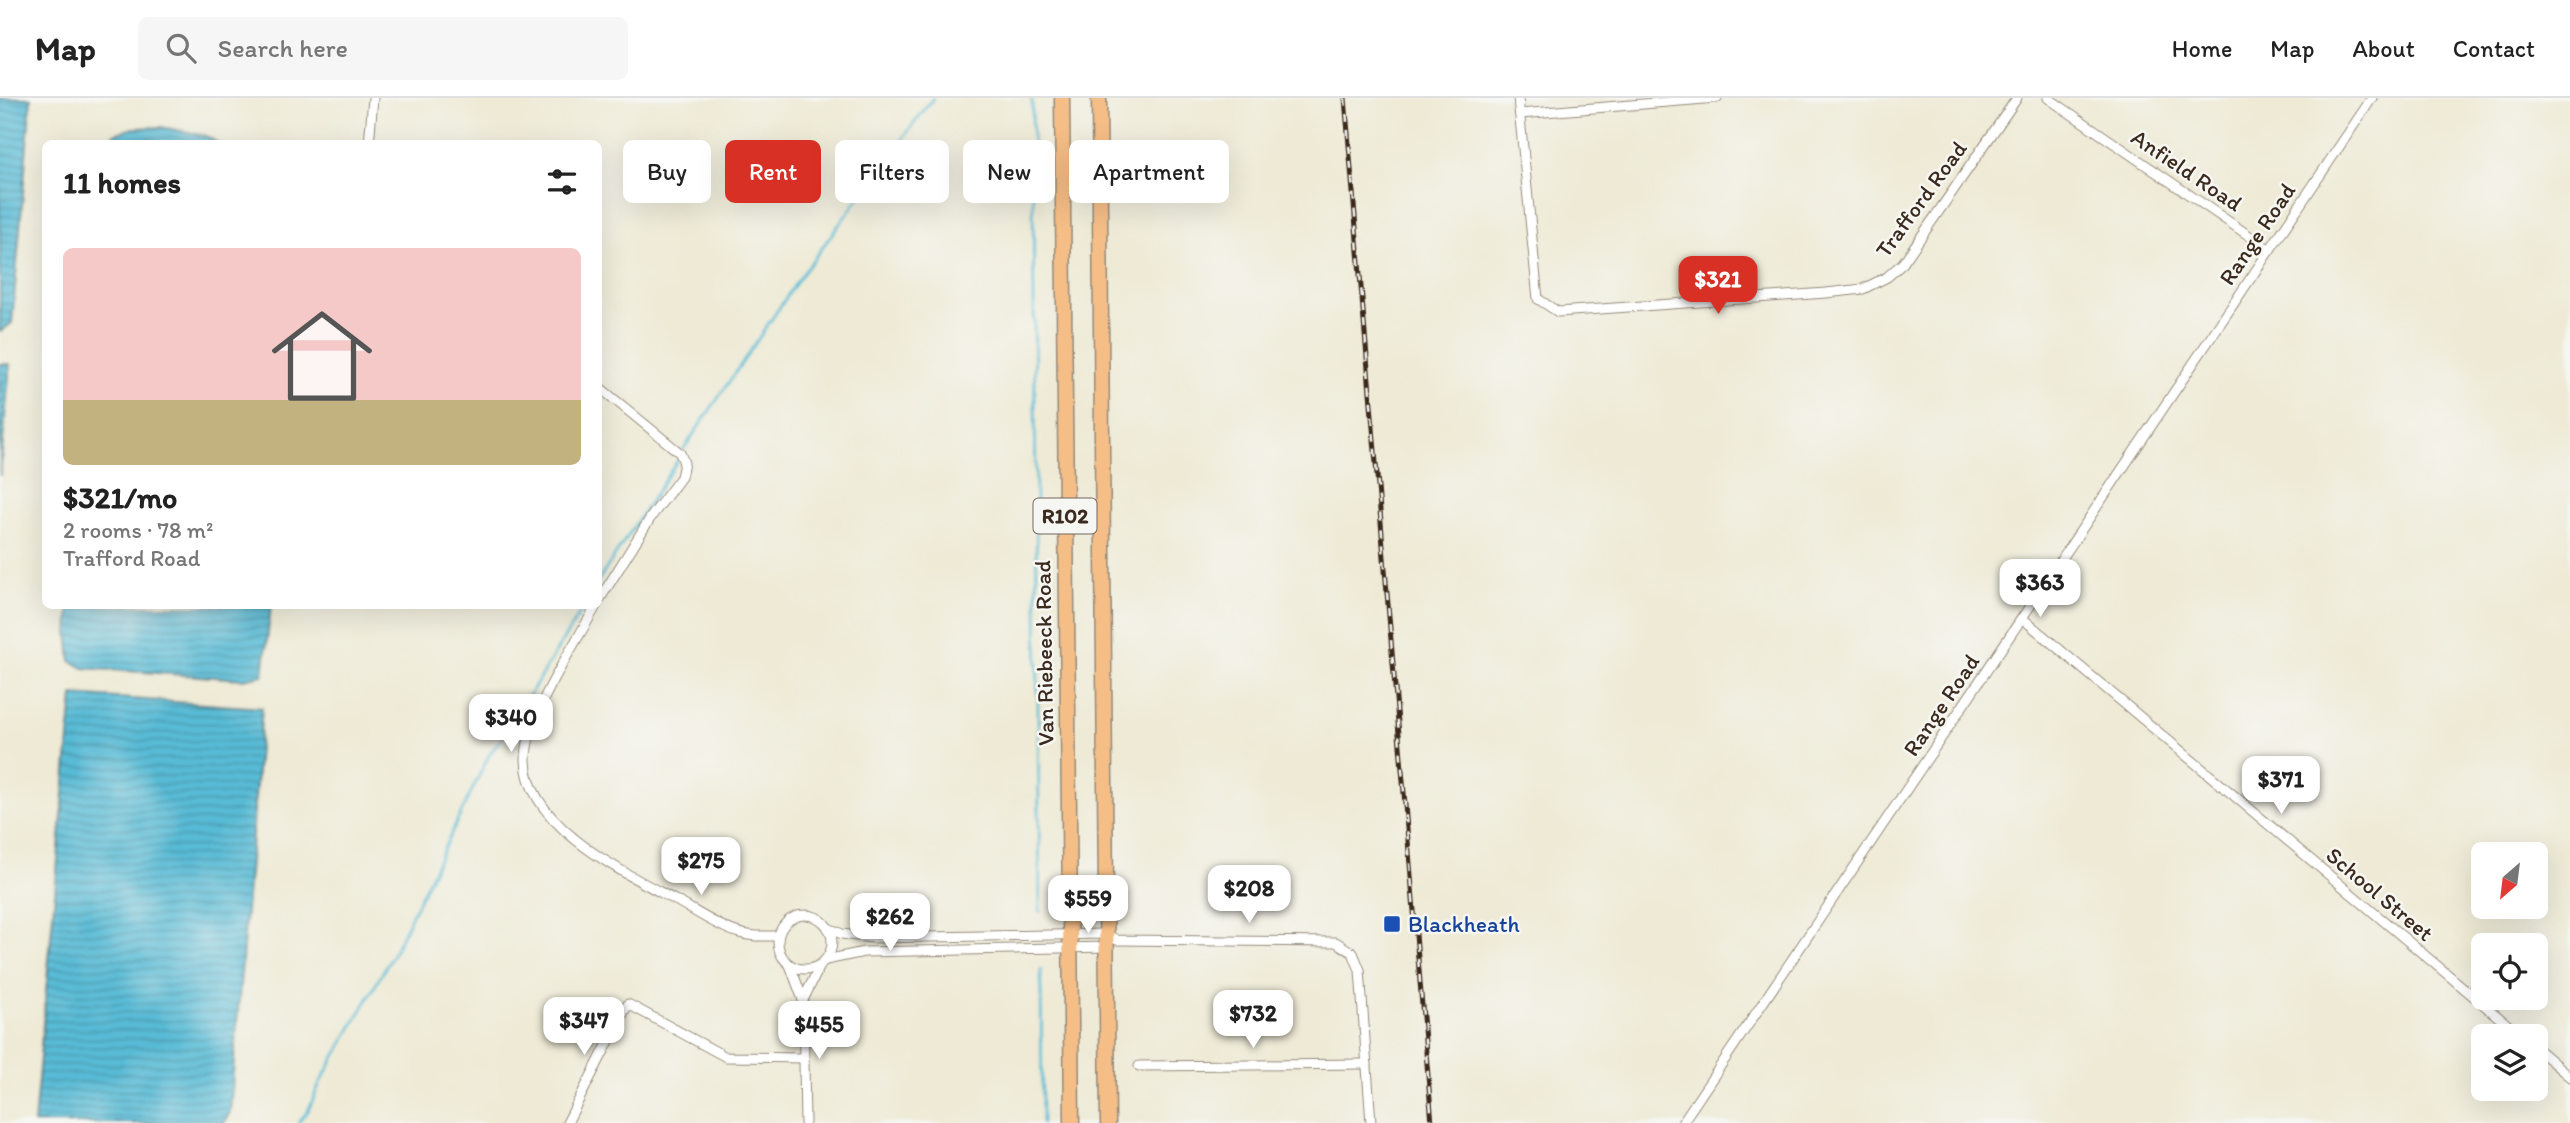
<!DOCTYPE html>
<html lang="en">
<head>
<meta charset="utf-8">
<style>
  body { margin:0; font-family:Itim,sans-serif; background:#f6f6f6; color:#222; height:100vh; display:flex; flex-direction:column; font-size:26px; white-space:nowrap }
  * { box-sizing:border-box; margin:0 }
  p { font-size:23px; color:#767676 }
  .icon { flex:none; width:38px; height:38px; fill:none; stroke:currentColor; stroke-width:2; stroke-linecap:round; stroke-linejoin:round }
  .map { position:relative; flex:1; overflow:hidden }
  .side { position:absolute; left:42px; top:42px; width:560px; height:469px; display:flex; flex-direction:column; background:#fff; border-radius:10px; box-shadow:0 7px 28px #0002 }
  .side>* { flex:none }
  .hud { position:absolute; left:623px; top:42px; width:665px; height:63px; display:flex; gap:14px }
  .needle { width:46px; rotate:208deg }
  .tools { position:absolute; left:2471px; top:744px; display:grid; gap:14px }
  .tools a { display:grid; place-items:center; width:77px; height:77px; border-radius:10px; background:#fff; box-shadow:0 7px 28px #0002; font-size:35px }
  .price { position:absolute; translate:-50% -60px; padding:0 16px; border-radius:14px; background:#fff; color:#222; font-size:23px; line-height:46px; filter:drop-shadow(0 2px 4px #0008) }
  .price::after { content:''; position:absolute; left:50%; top:42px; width:21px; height:16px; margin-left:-10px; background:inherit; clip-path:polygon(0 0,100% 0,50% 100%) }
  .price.current { background:#d93025; color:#fff }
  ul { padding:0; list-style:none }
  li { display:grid; align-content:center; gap:14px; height:371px; padding:0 21px }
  li span { display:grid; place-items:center; height:217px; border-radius:10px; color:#555 }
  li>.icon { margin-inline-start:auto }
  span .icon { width:126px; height:126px; fill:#fffc; stroke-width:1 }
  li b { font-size:30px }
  h2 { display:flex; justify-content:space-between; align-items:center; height:84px; padding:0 21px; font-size:30px }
  .pill { padding:0 24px; border-radius:10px; background:#fff; box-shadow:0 7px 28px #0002; font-size:24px; line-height:63px }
  .pill.current { background:#d93025; color:#fff }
  header { display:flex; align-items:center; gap:42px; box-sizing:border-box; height:98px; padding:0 35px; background:#fff; border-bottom:2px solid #e0e0e0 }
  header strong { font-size:33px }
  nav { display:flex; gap:38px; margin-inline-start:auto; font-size:24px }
  .search { width:490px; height:63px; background:#f6f6f6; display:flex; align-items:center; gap:18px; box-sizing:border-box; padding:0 24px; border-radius:10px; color:#767676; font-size:26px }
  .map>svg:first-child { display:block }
  .water { fill:url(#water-rules); stroke:#4a727a; stroke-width:2 }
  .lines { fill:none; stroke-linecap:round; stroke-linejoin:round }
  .stream { stroke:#58bbd6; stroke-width:2.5 }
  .minor-casing { stroke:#948a7a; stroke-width:11 }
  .primary-casing { stroke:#948a7a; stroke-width:17 }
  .minor { stroke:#fff; stroke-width:9 }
  .primary { stroke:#f6be87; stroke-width:14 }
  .rail-casing { stroke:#3b2a1e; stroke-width:5 }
  .rail { stroke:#f6f6f2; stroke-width:2.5; stroke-dasharray:8; stroke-linecap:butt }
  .transit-dot { fill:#1a4fb4; stroke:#f6f6f2; stroke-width:2.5 }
  .labels { text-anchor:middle; stroke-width:5; stroke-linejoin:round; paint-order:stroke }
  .shield { fill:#f6f6f2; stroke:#73675e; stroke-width:2 }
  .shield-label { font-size:21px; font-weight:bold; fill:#3b2a1e }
  .street-label { font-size:23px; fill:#3b2a1e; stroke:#f6f6f2 }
  .transit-label { font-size:23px; fill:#164399; stroke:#f6f6f2; text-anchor:start }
</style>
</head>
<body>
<header>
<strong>Map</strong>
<div class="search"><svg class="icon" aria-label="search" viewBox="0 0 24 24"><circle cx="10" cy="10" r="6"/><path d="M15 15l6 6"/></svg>Search here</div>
<nav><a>Home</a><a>Map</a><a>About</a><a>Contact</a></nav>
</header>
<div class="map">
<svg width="2570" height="1025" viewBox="0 0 2570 1025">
  <defs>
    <pattern id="water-rules" width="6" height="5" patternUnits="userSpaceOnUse" patternTransform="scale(1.75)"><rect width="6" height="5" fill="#58bbd6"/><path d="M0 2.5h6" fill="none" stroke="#4a98ad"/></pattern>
  </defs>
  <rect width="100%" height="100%" fill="#f6f6f2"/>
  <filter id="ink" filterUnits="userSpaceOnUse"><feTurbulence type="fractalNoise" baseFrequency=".0143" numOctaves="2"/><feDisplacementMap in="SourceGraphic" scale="14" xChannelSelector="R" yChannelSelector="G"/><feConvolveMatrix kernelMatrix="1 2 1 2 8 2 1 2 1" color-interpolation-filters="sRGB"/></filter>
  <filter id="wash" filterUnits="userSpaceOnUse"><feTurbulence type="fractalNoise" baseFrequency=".00686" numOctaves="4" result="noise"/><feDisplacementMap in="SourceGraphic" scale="28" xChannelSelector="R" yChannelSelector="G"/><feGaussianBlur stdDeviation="1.57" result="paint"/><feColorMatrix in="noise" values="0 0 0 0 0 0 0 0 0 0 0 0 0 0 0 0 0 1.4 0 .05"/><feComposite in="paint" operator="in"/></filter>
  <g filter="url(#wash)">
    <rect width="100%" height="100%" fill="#eeead5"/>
    <g class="water">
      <polygon points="0,0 31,0 12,225 0,234"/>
      <polygon points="161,29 206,38 218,45 109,45 114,36 133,30"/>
      <polygon points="0,266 10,266 0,378"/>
      <polygon points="70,508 271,508 263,577 243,581 83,570 71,563 68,534"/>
      <polygon points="73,597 262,610 230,1014 224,1025 34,1025"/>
    </g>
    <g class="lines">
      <g class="stream">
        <polyline points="1032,0 1040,814"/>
        <polyline points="683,352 798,182 933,0"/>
        <polyline points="598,483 679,360"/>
        <polyline points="1041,871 1042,1025"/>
        <polyline points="298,1025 308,1013 320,985 392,858 489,657 509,630 584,508"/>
      </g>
    </g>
  </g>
  <g filter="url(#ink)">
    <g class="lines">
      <defs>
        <g id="minor">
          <polyline points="1518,0 1538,201 1558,214 1826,195 1863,191 1887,179 1903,165 2017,0"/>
          <polyline points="2048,0 2270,152"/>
          <polyline points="1520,16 1717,0"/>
          <polyline points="369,46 373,0"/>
          <polyline points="598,288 680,355 684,365 681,379 651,419 598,504"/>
          <path d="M596,508c-21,39 -70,109 -70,153 0,67 99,114 149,141 19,10 40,25 61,32 14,5 28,4 42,4"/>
          <polyline points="2022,520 2521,938"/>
          <circle cx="805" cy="844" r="27"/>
          <polyline points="828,830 842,836 872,840 1106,836 1117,842 1336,844 1353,855 1360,872 1371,1025"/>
          <polyline points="826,862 864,854 1109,849"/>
          <polyline points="790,867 803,902 805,1025"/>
          <polyline points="803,902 820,868"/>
          <polyline points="2536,950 2570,979"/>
          <polyline points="1139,968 1367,966"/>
          <polyline points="567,1025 628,906 726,959 804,960"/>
          <polyline points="1682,1025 2372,0"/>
        </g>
        <g id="primary">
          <polyline points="1062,0 1072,1025"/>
          <polyline points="1099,0 1108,1025"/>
        </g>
      </defs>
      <use href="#minor" class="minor-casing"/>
      <use href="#primary" class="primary-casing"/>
      <use href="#minor" class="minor"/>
      <use href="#primary" class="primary"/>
      <defs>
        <polyline id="rail" points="1345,0 1432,1025"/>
      </defs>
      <use href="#rail" class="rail-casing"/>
      <use href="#rail" class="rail"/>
    </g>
  </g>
  <rect class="transit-dot" x="1383" y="817" width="18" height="18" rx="3.5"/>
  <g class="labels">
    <rect class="shield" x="1033.5" y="400.5" width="63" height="35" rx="5"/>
    <g class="shield-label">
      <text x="1065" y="425">R102</text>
    </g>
    <g class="street-label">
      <text transform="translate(2187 72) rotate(34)" y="8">Anfield Road</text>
      <text transform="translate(1921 101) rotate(-54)" y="8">Trafford Road</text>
      <text transform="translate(2257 136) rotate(-56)" y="8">Range Road</text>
      <text transform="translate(1044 555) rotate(-91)" y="8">Van Riebeeck Road</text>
      <text transform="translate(1941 607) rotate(-56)" y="8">Range Road</text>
      <text transform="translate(2380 796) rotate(40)" y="8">School Street</text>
    </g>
    <g class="transit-label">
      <text x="1408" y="834">Blackheath</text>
    </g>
  </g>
</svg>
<div class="tools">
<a><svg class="needle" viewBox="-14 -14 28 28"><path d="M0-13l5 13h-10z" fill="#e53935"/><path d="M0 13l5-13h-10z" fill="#767676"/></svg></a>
<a><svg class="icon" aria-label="locate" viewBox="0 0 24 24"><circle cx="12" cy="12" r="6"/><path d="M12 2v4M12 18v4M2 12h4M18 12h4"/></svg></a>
<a><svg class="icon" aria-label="layers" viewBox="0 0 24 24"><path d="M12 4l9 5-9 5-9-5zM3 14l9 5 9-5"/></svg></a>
</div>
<b class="price current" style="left:1718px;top:218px">$321</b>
<b class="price" style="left:2040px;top:521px">$363</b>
<b class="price" style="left:511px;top:656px">$340</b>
<b class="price" style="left:2281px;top:718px">$371</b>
<b class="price" style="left:701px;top:799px">$275</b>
<b class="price" style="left:1249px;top:827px">$208</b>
<b class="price" style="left:1088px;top:837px">$559</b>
<b class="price" style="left:890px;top:855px">$262</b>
<b class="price" style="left:1253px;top:952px">$732</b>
<b class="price" style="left:584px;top:959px">$347</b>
<b class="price" style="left:819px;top:963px">$455</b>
<div class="hud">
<a class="pill">Buy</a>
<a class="pill current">Rent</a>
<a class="pill">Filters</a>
<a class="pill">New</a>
<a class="pill">Apartment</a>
</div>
<section class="side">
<h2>11 homes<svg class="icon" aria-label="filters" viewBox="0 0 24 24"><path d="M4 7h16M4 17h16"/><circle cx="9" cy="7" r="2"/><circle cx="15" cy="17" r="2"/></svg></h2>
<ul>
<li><span style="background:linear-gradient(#f6c9c9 70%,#c2b280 0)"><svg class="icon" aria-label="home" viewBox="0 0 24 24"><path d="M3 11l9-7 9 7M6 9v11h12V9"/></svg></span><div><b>$321/mo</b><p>2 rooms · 78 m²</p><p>Trafford Road</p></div></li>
</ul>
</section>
</div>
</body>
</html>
